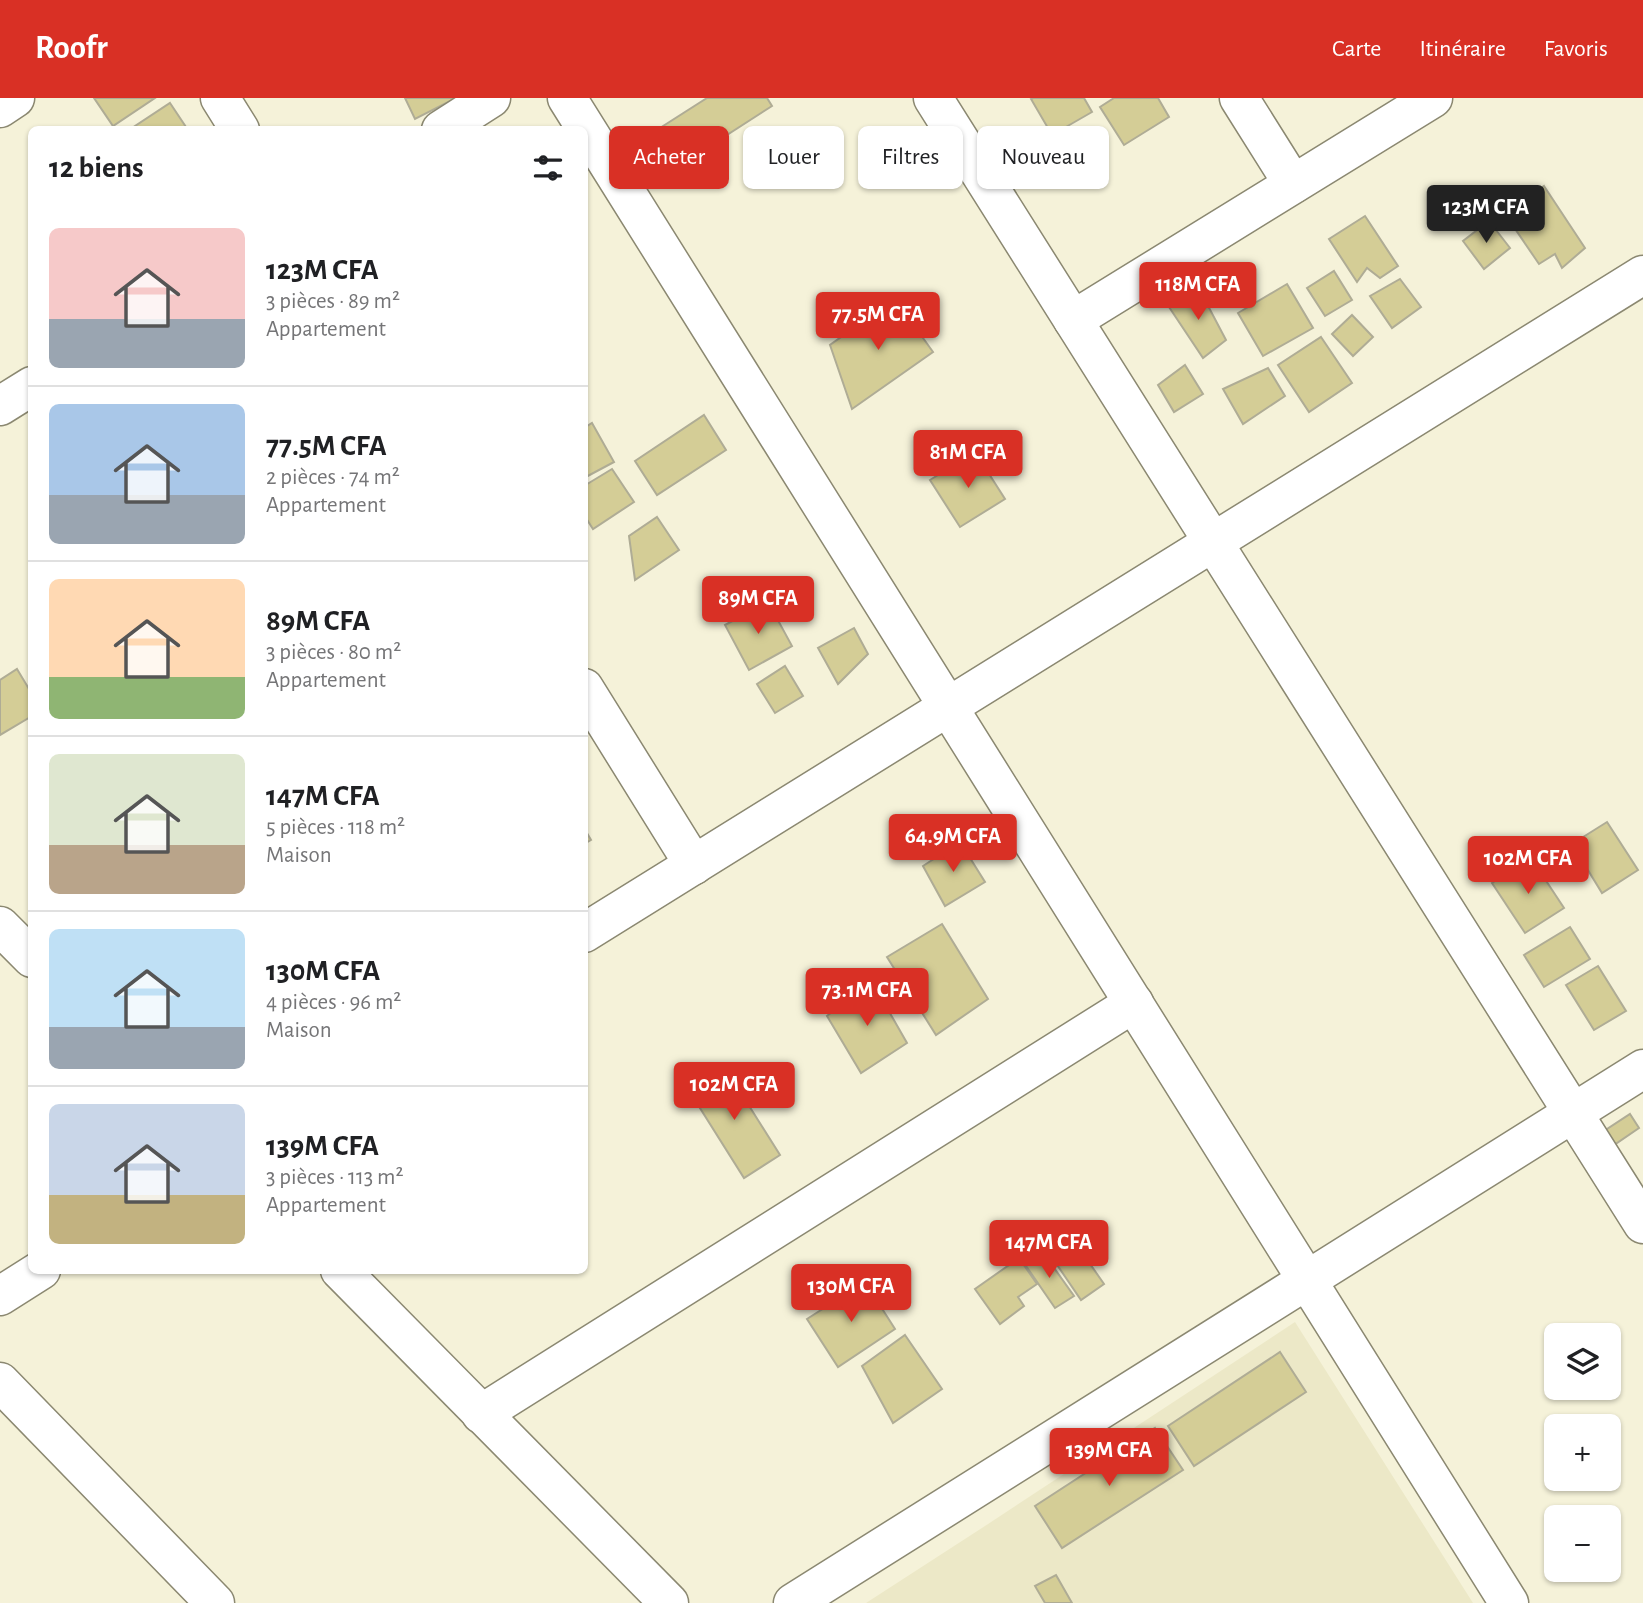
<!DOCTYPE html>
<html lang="fr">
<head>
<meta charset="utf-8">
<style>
  body { margin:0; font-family:"Alegreya Sans",sans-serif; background:#f6f6f6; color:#202124; height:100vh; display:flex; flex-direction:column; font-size:26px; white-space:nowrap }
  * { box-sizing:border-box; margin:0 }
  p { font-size:23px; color:#757577 }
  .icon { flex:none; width:38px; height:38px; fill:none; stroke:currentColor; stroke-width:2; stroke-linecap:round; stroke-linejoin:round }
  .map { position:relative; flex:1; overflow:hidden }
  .side { position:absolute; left:28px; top:28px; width:560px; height:1148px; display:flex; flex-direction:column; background:#fff; border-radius:10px; box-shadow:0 2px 5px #0004 }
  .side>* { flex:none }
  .top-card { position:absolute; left:609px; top:28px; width:665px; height:63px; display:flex; gap:14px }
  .tools { position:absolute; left:1544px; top:1225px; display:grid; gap:14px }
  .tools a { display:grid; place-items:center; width:77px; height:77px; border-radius:10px; background:#fff; box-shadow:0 2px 5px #0004; font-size:35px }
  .price { position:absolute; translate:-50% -60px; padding:0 16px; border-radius:7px; background:#d93025; color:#fff; font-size:23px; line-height:46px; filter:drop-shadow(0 2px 4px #0008) }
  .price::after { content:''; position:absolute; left:50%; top:42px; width:21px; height:16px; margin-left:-10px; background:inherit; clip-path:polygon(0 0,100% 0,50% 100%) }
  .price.on { background:#222; color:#fff }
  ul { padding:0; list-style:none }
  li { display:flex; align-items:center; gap:21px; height:175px; padding:0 21px }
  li+li { border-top:2px solid #e0e0e0 }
  li span { display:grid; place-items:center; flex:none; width:196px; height:140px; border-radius:10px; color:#555 }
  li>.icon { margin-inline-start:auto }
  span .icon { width:84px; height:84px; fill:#fffc; stroke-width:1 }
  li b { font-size:30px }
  h2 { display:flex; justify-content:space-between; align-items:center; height:84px; padding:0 21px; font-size:30px }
  .chip { padding:0 24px; border-radius:10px; background:#fff; box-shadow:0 2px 5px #0004; font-size:24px; line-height:63px }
  .chip.on { background:#d93025; color:#fff }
  header { display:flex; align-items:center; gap:42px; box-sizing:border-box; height:98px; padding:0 35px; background:#d93025; color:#fff }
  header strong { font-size:33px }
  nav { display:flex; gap:38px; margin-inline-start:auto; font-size:24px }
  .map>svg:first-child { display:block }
  .built { fill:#ece8c7 }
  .building { fill:#d4cd96; stroke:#afac95; stroke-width:2 }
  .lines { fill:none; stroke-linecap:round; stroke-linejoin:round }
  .street-casing { stroke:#8b8871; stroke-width:41 }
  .secondary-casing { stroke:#8b8871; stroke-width:41 }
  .street { stroke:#fff; stroke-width:38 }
  .secondary { stroke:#fff; stroke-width:38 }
</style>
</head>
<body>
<header>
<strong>Roofr</strong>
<nav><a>Carte</a><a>Itinéraire</a><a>Favoris</a></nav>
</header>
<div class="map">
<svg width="1643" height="1505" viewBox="0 0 1643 1505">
  <rect width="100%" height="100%" fill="#f5f2d9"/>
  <polygon class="built" points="1295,1224 1473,1505 866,1505 985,1428"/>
  <g class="building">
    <polygon points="94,0 155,0 113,28"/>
    <polygon points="405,0 456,0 415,21"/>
    <polygon points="707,0 767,0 772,8 671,73 649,37"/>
    <polygon points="1033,0 1084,0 1092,14 1052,37 1031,1"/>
    <polygon points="1114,0 1158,0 1169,19 1124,47 1100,9"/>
    <polygon points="170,5 188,32 129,32"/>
    <polygon points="1544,88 1585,150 1562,170 1555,156 1539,166 1505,116"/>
    <polygon points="1365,118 1398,168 1380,180 1367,170 1357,184 1329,141"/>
    <polygon points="1489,123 1510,150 1484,171 1463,143"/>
    <polygon points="1334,173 1352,202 1325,218 1307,190"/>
    <polygon points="1400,181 1421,209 1392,230 1370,198"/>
    <polygon points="1287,186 1313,230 1263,258 1238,215"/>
    <polygon points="1197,187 1226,242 1203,260 1169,209"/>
    <polygon points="895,201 933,254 852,311 830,247"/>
    <polygon points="1352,217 1373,239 1353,258 1332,236"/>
    <polygon points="1321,239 1352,285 1309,314 1278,267"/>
    <polygon points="1185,267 1203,296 1174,314 1158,287"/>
    <polygon points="1268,270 1285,298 1243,326 1223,291"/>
    <polygon points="704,317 726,352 657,397 635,363"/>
    <polygon points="592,325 614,364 584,380 584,330"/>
    <polygon points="975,354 1005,401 960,429 930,382"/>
    <polygon points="612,371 634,404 593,431 584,417 584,388"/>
    <polygon points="657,419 679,452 635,482 629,438"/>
    <polygon points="768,504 792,548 749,572 725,527"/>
    <polygon points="854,530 868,556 838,586 818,550"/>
    <polygon points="785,568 803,598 775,615 757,586"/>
    <polygon points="17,571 32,596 32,618 0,637 0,582"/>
    <polygon points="1607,724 1638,772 1602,795 1572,746"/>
    <polygon points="584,730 591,742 584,746"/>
    <polygon points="960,744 985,784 945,808 923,768"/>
    <polygon points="1531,760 1564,810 1525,835 1492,785"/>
    <polygon points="942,826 988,901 936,937 887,859"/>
    <polygon points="1570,829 1590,861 1544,889 1524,857"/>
    <polygon points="1598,868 1626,913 1594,932 1566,887"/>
    <polygon points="871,882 907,945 861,975 827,918"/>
    <polygon points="724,968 780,1057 744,1080 688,991"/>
    <polygon points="1630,1016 1639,1030 1614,1047 1604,1033"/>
    <polygon points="1072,1140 1104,1186 1081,1202 1049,1155"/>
    <polygon points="1042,1153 1074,1198 1055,1210 1024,1165"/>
    <polygon points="1019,1160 1037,1186 1018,1199 1024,1208 1000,1226 975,1191"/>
    <polygon points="865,1184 895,1231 838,1269 807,1221"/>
    <polygon points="905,1237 942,1291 893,1325 862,1268"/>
    <polygon points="1280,1254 1306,1294 1194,1368 1168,1328"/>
    <polygon points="1155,1330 1183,1372 1062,1450 1035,1408"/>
    <polygon points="1056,1477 1072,1505 1045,1505 1035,1488"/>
  </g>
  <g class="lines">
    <defs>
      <g id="street">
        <polyline points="220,0 240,32"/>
        <polyline points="567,0 1509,1505"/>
        <polyline points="933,0 1643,1126"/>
        <polyline points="1239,0 1293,86"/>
        <polyline points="0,10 15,0"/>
        <polyline points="441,32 491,0"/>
        <polyline points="1073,222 1433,0"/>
        <polyline points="0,308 32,288"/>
        <polyline points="584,590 694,767"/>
        <polyline points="0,828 32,860"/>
        <polyline points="584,835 1643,177"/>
        <polyline points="340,1172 669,1505"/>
        <polyline points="0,1198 41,1172"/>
        <polyline points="481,1316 1134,905"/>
        <polyline points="793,1505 1643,971"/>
      </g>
      <polyline id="secondary" points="0,1284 215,1505"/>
    </defs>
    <use href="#street" class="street-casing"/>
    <use href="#secondary" class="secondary-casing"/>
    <use href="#street" class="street"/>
    <use href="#secondary" class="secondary"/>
  </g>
</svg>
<div class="tools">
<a><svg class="icon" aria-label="layers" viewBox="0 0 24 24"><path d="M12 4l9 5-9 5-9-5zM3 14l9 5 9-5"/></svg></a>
<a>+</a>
<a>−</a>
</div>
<b class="price on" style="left:1486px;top:147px">123M CFA</b>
<b class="price" style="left:1198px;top:224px">118M CFA</b>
<b class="price" style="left:878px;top:254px">77.5M CFA</b>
<b class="price" style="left:968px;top:392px">81M CFA</b>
<b class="price" style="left:758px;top:538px">89M CFA</b>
<b class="price" style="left:953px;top:776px">64.9M CFA</b>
<b class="price" style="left:1528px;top:798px">102M CFA</b>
<b class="price" style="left:867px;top:930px">73.1M CFA</b>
<b class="price" style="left:734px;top:1024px">102M CFA</b>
<b class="price" style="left:1049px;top:1182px">147M CFA</b>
<b class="price" style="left:851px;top:1226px">130M CFA</b>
<b class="price" style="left:1109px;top:1390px">139M CFA</b>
<div class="top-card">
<a class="chip on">Acheter</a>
<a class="chip">Louer</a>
<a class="chip">Filtres</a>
<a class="chip">Nouveau</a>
</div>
<section class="side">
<h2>12 biens<svg class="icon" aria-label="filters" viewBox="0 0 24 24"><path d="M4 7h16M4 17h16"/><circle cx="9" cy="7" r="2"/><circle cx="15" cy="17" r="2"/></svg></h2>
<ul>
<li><span style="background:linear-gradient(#f6c9c9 65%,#9aa5b1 0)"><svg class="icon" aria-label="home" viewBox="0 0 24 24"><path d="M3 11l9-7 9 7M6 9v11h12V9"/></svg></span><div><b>123M CFA</b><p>3 pièces · 89 m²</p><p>Appartement</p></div></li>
<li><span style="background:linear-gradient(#a9c7e8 65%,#9aa5b1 0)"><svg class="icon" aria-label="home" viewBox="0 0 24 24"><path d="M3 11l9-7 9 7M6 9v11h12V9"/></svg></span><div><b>77.5M CFA</b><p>2 pièces · 74 m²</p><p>Appartement</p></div></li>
<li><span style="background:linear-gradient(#ffd9b3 70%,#8fb573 0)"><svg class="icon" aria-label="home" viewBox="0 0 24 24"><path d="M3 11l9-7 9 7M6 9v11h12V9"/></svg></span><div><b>89M CFA</b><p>3 pièces · 80 m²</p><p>Appartement</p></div></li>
<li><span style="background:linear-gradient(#dfe7d0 65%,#b9a48a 0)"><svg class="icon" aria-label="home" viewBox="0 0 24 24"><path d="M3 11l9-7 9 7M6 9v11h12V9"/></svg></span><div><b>147M CFA</b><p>5 pièces · 118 m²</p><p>Maison</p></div></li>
<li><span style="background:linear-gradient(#bfe0f5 70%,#9aa5b1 0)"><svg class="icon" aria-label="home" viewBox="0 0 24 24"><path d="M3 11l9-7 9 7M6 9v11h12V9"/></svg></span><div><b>130M CFA</b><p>4 pièces · 96 m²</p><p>Maison</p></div></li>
<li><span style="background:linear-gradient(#c9d6e8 65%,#c2b280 0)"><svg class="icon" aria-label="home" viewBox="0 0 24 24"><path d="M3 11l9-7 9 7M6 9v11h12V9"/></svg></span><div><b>139M CFA</b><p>3 pièces · 113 m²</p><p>Appartement</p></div></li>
</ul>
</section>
</div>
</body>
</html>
